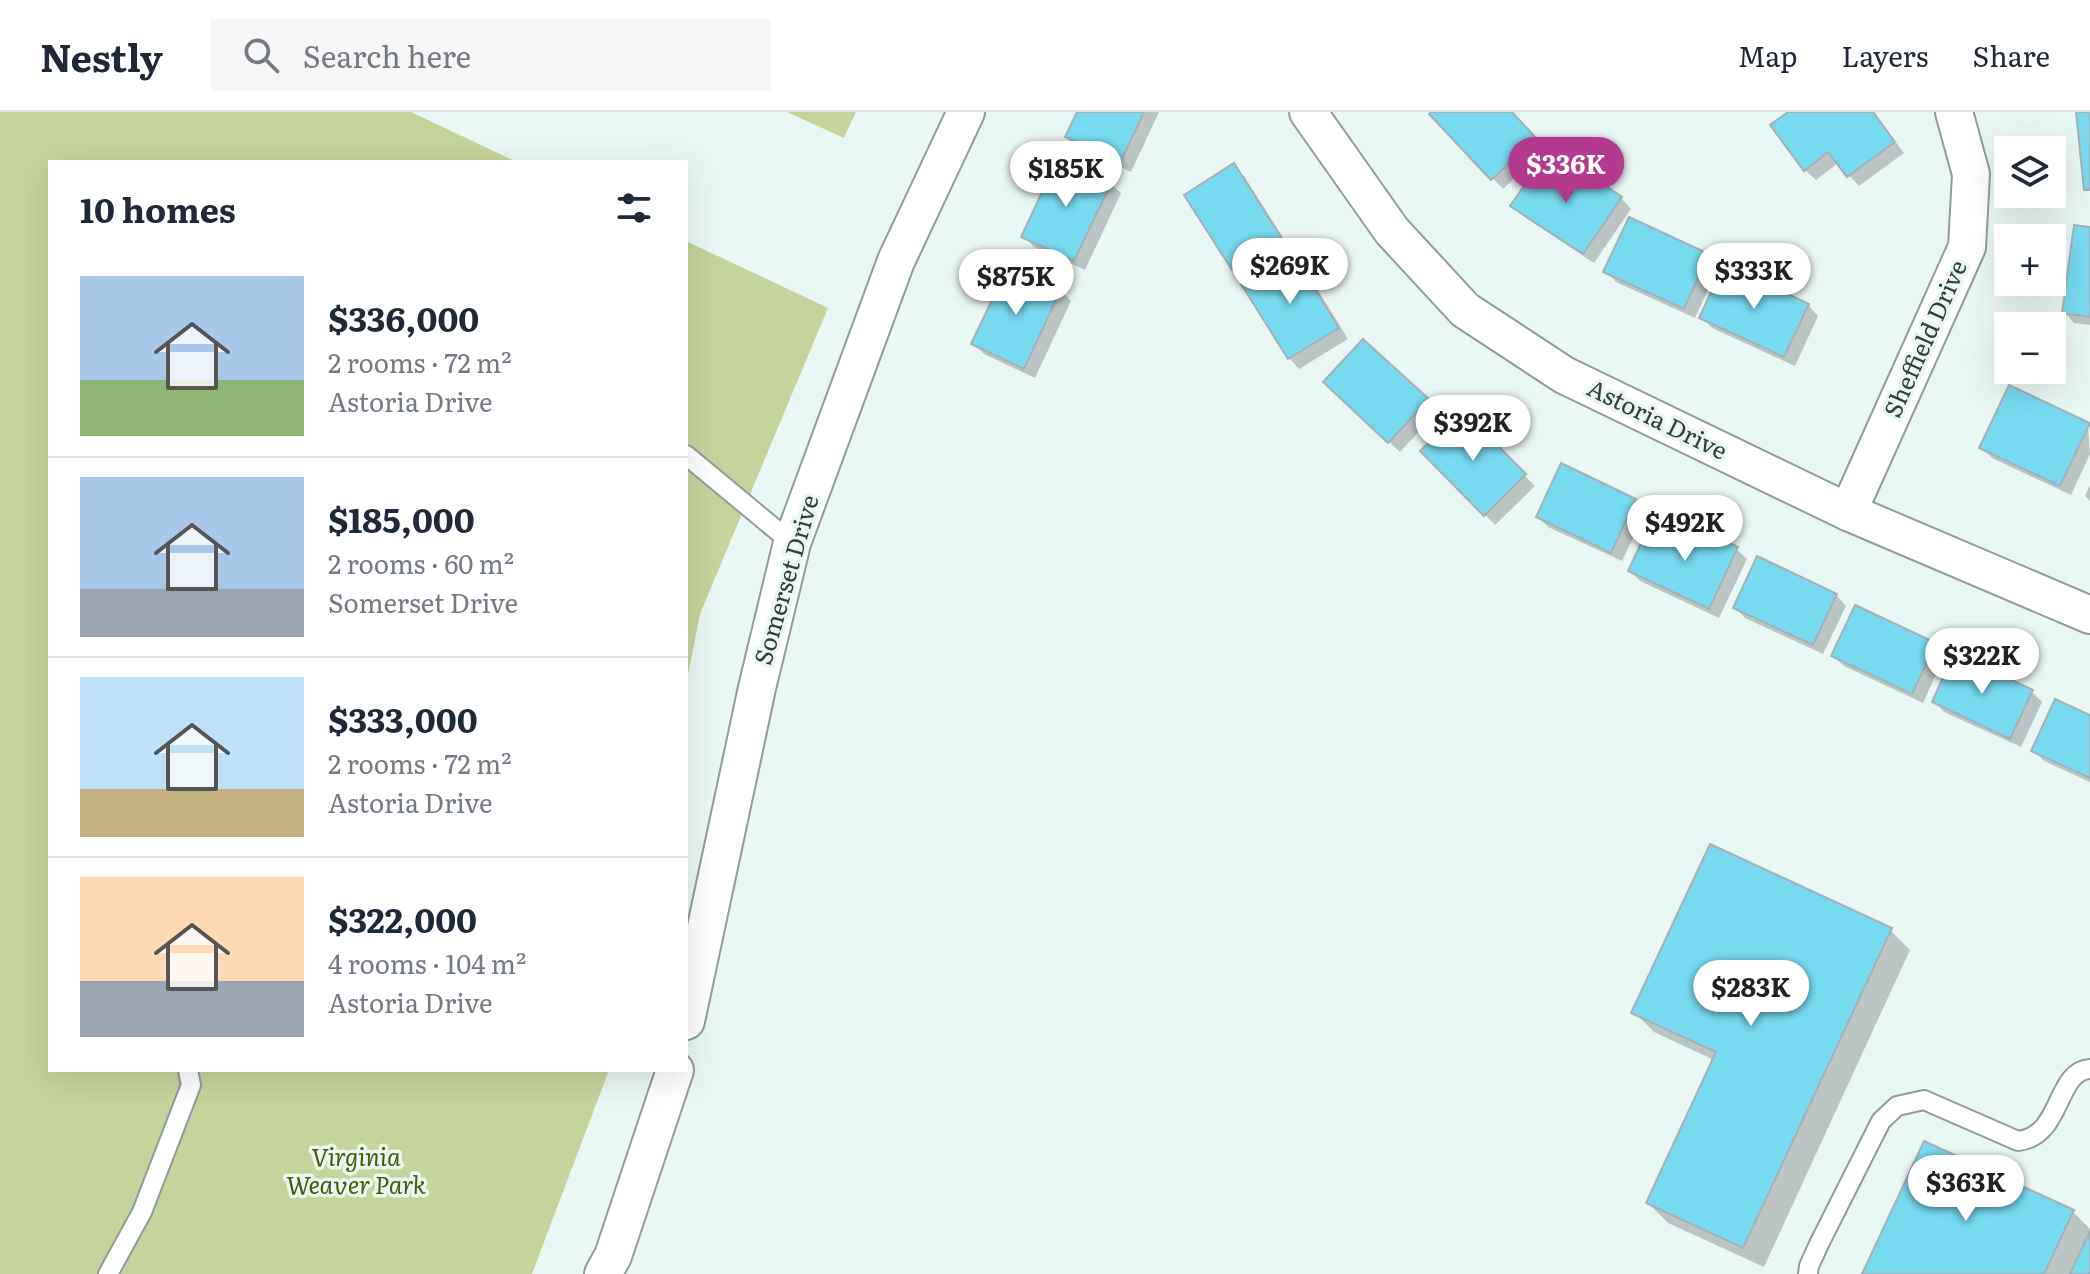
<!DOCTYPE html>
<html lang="en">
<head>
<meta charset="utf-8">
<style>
  body { margin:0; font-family:Literata,serif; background:#f6f6f7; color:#1f2937; height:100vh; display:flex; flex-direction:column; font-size:30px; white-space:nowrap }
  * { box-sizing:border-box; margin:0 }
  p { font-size:26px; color:#747a83 }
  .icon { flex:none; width:44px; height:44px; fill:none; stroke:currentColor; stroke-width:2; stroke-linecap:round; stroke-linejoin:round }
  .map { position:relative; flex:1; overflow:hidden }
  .side { position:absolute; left:48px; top:48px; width:640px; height:912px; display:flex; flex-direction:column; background:#fff; border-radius:0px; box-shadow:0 8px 32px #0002 }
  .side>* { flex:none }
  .fabs { position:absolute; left:1994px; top:24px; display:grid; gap:16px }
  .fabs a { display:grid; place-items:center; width:72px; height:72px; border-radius:0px; background:#fff; box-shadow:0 8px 32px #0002; font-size:40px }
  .price { position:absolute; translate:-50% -68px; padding:0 18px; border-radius:28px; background:#fff; color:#222; font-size:26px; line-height:52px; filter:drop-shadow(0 2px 4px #0008) }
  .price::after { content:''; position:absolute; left:50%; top:48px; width:24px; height:18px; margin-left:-12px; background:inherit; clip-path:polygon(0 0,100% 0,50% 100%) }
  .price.on { background:#b33a8e; color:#fff }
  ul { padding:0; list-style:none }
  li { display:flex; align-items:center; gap:24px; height:200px; padding:0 32px }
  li+li { border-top:2px solid #e0e1e3 }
  li span { display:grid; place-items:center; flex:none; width:224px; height:160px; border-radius:0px; color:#555 }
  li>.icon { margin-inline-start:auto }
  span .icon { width:96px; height:96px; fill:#fffc; stroke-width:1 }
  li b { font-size:34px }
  h2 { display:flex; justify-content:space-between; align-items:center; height:96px; padding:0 32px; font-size:34px }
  header { display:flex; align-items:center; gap:48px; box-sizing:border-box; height:112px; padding:0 40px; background:#fff; border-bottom:2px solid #e0e1e3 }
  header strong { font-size:38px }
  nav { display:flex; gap:44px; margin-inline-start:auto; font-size:28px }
  .search { width:560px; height:72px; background:#f6f6f7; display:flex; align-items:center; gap:20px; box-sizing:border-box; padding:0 28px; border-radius:0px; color:#747a83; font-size:30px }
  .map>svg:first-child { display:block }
  .green { fill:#c5d49a }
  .shadow { fill:#0003 }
  .building { fill:#77d9f0; stroke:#a4b0b4; stroke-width:2 }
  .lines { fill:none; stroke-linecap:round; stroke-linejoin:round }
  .lane-casing { stroke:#8f9c9a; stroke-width:22 }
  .street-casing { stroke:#8f9c9a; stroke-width:40 }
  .lane { stroke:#fff; stroke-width:18 }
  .street { stroke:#fff; stroke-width:36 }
  .labels { text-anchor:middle; stroke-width:7; stroke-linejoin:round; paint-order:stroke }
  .street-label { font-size:24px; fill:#373c3b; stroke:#e9f7f4 }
  .park-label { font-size:24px; font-style:italic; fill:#4b5903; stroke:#e9f7f4 }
</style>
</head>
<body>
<header>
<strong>Nestly</strong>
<div class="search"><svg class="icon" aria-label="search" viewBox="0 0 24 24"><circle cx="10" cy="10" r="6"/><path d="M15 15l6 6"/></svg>Search here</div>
<nav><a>Map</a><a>Layers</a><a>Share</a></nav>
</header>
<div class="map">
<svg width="2090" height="1162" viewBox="0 0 2090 1162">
  <rect width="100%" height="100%" fill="#e9f7f4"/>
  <g class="green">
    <polygon points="0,0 411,0 517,50 50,50 50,958 609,958 532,1162 0,1162"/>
    <polygon points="787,0 856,0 844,26"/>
    <polygon points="686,129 828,196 700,502 686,573"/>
  </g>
  <g class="shadow">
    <polygon points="1079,0 1159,0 1131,60 1078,35 1067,25"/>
    <polygon points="1434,0 1510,0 1545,37 1503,77 1432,2"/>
    <polygon points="1792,0 1873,0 1904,41 1859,74 1838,51 1816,68 1805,58"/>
    <polygon points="1233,54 1244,64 1291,138 1244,167 1234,157 1187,83"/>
    <polygon points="1110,71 1121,81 1085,158 1034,135 1024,124"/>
    <polygon points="1581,74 1621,86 1631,97 1594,151 1523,104 1513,93"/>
    <polygon points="2090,117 2090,213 2074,211 2064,200"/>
    <polygon points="1708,143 1719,154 1695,206 1616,170 1606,159"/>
    <polygon points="1293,144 1303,154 1348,227 1299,257 1289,246"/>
    <polygon points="1060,178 1071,189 1035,266 984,242 974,232"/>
    <polygon points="1808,193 1818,204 1795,254 1712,216 1702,205"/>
    <polygon points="1363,230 1438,299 1400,340 1336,280"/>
    <polygon points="1462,301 1535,374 1495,413 1423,339"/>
    <polygon points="2088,313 2090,342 2071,383 1992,346 1982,336"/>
    <polygon points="2090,373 2090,389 2085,384"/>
    <polygon points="1635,388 1646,399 1622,449 1548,415 1538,405"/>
    <polygon points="1682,432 1736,437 1747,447 1719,506 1640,469 1630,459"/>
    <polygon points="1836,483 1846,494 1823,542 1745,506 1735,495"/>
    <polygon points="1935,533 1945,543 1923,591 1844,554 1833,544"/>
    <polygon points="2032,580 2042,590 2021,635 1944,600 1934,589"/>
    <polygon points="2090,605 2090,670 2044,649 2033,638"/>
    <polygon points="1890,818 1910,838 1764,1155 1668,1111 1648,1091 1714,948 1654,920 1634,900"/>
    <polygon points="2073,1100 2090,1117 2090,1162 1864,1162"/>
  </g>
  <g class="building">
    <polygon points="1077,0 1144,0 1120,51 1065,25"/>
    <polygon points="1431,0 1512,0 1536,26 1491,68 1429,2"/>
    <polygon points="1788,0 1873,0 1895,30 1847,65 1828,40 1804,59 1770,13"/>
    <polygon points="2076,0 2090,0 2090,78 2084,78"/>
    <polygon points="1059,44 1112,69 1074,149 1021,125"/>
    <polygon points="1543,46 1580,71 1587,61 1622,85 1583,142 1510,94"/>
    <polygon points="1234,51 1282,127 1232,158 1184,83"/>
    <polygon points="1629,105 1709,142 1684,197 1603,160"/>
    <polygon points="2074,113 2090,115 2090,205 2062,201"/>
    <polygon points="1293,141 1339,216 1288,247 1241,172"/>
    <polygon points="1009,152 1061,177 1024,257 971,232"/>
    <polygon points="1724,152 1809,192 1784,245 1699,206"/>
    <polygon points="1363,227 1429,287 1388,331 1323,270"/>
    <polygon points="2009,273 2090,311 2060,374 1979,336"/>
    <polygon points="1462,298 1526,362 1484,404 1420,339"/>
    <polygon points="1561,351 1636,387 1611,441 1536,405"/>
    <polygon points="1689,412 1738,435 1709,497 1628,459 1649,414 1681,429"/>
    <polygon points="1757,444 1837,482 1813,533 1733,496"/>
    <polygon points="1855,493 1936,531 1912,582 1831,544"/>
    <polygon points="1954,541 2033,578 2010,627 1932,590"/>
    <polygon points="2055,587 2090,603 2090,666 2031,639"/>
    <polygon points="1710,732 1892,816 1743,1136 1646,1091 1716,940 1631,901"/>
    <polygon points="1924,1029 2074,1098 2044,1162 1862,1162"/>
    <polygon points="2090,1119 2090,1162 2070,1162"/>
  </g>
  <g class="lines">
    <defs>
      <g id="lane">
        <polyline points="686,343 792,431"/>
        <polyline points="108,1162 142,1100 191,973 188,958"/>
        <path d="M1808,1162l1,-8 10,-22 62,-123 16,-15 27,-6 94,41c45,-5 37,-70 72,-72"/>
      </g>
      <g id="street">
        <polyline points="1308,0 1392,119 1465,198 1564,263 1848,400 2090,503"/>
        <polyline points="1848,400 1967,135 1971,62 1954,0"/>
        <polyline points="686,909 757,576 792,431 896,149 966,0"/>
        <polyline points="603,1162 613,1144 675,958"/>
      </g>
    </defs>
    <use href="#lane" class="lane-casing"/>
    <use href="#street" class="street-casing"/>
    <use href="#lane" class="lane"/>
    <use href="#street" class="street"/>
  </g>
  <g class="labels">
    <g class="street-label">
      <text transform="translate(1926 227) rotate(-66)" y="8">Sheffield Drive</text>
      <text transform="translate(1657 308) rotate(26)" y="8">Astoria Drive</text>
      <text transform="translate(787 468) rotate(-74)" y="8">Somerset Drive</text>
    </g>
    <g class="park-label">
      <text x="356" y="1054">Virginia<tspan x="356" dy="28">Weaver Park</tspan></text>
    </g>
  </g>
</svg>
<div class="fabs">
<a><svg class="icon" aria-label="layers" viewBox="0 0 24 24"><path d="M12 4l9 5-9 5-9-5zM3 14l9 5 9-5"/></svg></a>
<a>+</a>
<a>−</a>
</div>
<b class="price on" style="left:1566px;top:93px">$336K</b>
<b class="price" style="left:1066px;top:97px">$185K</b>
<b class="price" style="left:1290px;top:194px">$269K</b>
<b class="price" style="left:1754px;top:199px">$333K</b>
<b class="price" style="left:1016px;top:205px">$875K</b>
<b class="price" style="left:1473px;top:351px">$392K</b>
<b class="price" style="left:1685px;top:451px">$492K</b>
<b class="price" style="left:1982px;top:584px">$322K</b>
<b class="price" style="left:1751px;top:916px">$283K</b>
<b class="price" style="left:1966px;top:1111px">$363K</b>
<section class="side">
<h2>10 homes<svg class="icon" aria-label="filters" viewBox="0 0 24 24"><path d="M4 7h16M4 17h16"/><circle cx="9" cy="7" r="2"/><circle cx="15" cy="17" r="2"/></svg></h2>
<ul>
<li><span style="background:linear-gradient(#a9c7e8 65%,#8fb573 0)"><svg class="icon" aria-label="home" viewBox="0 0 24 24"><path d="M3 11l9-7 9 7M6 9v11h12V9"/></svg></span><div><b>$336,000</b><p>2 rooms · 72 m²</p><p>Astoria Drive</p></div></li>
<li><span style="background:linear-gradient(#a9c7e8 70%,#9aa5b1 0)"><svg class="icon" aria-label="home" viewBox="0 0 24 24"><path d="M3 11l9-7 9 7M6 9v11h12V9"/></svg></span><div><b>$185,000</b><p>2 rooms · 60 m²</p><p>Somerset Drive</p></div></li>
<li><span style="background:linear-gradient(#bfe0f5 70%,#c2b280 0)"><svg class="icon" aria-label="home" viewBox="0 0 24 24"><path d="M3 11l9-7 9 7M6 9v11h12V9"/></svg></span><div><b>$333,000</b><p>2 rooms · 72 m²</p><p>Astoria Drive</p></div></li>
<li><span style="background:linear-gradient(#ffd9b3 65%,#9aa5b1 0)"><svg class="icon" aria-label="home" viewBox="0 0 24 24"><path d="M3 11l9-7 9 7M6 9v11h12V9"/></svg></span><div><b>$322,000</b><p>4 rooms · 104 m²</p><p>Astoria Drive</p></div></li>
</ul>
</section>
</div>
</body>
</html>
